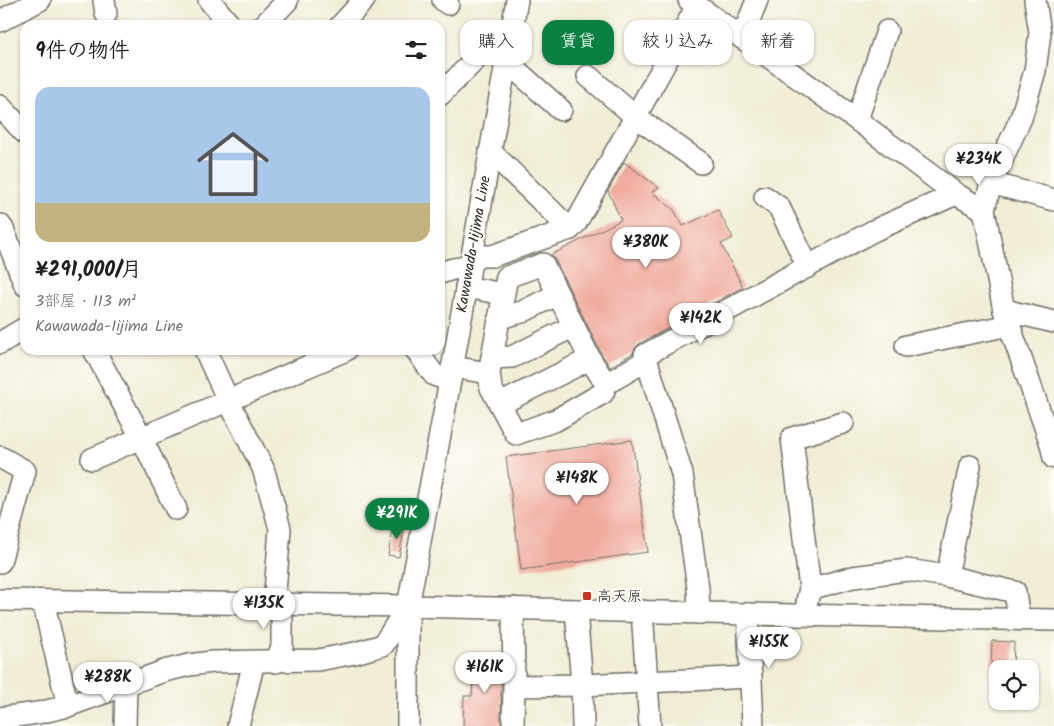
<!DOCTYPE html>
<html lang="ja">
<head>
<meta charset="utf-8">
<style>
  body { margin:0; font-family:Kalam,"Klee One",sans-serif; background:#f6f6f6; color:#202124; height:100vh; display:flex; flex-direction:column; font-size:19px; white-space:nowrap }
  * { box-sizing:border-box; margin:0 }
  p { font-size:16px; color:#757577 }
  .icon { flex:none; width:28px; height:28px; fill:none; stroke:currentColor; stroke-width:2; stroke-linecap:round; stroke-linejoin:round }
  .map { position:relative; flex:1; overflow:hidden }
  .details { position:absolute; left:20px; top:20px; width:425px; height:335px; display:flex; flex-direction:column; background:#fff; border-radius:15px; box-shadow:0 1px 4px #0004 }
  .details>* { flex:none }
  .banner { position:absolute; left:460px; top:20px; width:475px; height:45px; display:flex; gap:10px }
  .controls { position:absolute; left:989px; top:660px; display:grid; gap:10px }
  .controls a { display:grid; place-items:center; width:50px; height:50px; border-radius:10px; background:#fff; box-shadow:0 1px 4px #0004; font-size:25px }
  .price { position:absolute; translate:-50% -42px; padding:0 11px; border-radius:18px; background:#fff; color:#222; font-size:16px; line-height:32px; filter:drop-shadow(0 1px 2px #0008) }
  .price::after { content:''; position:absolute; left:50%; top:30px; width:15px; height:11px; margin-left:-8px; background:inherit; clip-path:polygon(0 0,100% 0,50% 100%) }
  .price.on { background:#0b8043; color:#fff }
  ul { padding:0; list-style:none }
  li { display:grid; align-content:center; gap:10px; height:265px; padding:0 15px }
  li+li { border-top:1px solid #e0e0e0 }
  li span { display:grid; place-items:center; height:155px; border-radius:15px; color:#555 }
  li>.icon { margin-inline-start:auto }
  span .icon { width:90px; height:90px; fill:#fffc; stroke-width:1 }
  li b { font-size:21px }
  h2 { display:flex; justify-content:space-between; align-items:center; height:60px; padding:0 15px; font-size:21px }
  .tag { padding:0 18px; border-radius:15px; background:#fff; box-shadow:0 1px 4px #0004; font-size:18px; line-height:45px }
  .tag.on { background:#0b8043; color:#fff }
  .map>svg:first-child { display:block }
  .building { fill:#f0aa9d }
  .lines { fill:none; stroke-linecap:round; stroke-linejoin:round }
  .minor-casing { stroke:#706f67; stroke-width:24 }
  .minor { stroke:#fff; stroke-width:21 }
  .poi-dot { fill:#c8321e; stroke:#fdfcf7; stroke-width:2 }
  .labels { text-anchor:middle; stroke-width:4.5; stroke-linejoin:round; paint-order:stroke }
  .street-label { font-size:15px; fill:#2b2b2b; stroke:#fdfcf7 }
  .poi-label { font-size:15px; fill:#2b2b2b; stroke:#fdfcf7; text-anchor:start }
</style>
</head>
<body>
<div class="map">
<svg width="1054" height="726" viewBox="0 0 1054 726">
  <rect width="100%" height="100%" fill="#fdfcf7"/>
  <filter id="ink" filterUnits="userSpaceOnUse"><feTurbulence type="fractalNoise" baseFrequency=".02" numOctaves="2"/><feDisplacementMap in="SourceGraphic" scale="10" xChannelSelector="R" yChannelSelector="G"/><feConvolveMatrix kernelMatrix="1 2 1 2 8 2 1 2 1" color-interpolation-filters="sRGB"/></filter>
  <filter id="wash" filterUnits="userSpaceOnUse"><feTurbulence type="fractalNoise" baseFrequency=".0096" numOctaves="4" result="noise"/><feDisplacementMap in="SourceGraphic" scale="20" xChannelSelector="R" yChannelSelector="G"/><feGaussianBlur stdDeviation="1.12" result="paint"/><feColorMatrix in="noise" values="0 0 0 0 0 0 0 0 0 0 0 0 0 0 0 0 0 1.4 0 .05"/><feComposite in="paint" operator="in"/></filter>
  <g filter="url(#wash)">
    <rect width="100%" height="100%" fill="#f1edd6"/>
    <g id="blocks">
      <g class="building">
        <polygon points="624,162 659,188 652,192 674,210 683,226 718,210 733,238 721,244 743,287 639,344 635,348 633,353 610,367 601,353 554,258 551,255 621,220 608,191"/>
        <polygon points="632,440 648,552 521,570 506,457"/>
        <polygon points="394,522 405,524 399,557 388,555"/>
        <polygon points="992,641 1014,642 1013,669 991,669"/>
        <polygon points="474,656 501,657 501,726 463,726 464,696 472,696"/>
      </g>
    </g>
  </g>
  <g filter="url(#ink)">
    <use href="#blocks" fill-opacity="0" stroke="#706f67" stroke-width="1"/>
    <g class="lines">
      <defs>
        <g id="minor">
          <polyline points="104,0 106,14"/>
          <polyline points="209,0 230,25"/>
          <polyline points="443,0 448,4"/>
          <polyline points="689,0 857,120 956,194 984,210"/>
          <polyline points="1035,0 1040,33 1035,71 1021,118 991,183 984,210 1004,310 1051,444 1054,458"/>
          <polyline points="0,21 40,0"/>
          <polyline points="264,25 287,1"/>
          <polyline points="341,25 364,0"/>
          <polyline points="742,38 757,0"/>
          <polyline points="506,61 561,110"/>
          <polyline points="588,76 636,117 701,163"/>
          <polyline points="440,95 492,43 510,42"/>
          <polyline points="0,106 25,133"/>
          <polyline points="857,120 887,31"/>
          <polyline points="490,151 570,229"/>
          <polyline points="991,183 1054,200"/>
          <polyline points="765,197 779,207 808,267"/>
          <polyline points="0,225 3,229 25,285"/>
          <polygon points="543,264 590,359 606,384 603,393 556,420 516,434 491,388 489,373 507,277"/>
          <polyline points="440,273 453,269 462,268 480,256 492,256 570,229 576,223 697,6"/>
          <polyline points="466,287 503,294"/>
          <polyline points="1004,310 1054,322"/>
          <polyline points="499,318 522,312 558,294"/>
          <polyline points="0,343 25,328"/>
          <polyline points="906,346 1010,325"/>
          <polyline points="94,350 141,437 176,509"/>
          <polyline points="205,350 228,400 263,468 275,510 280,529 274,605"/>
          <polyline points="416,350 434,375 450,381"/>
          <polyline points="492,358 512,357 574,326"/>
          <polyline points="452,367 489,373"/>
          <polyline points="606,384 647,360"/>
          <polyline points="500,404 590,359"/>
          <polyline points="0,457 25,471 0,562"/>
          <polyline points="92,459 346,350"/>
          <polyline points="970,466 947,576 1015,592 1019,619"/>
          <polyline points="810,589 792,438 843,423"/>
          <polyline points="0,600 408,606 748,614 1054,620"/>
          <polyline points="43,601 68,706"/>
          <polyline points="807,601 810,589 853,577 907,570 947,576"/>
          <polyline points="576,610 582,685 583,726"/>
          <polyline points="642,611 650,726"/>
          <polyline points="699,613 698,588 682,474 645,355 873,231 956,194"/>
          <polyline points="748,614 753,726"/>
          <polyline points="276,662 282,647 282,605"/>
          <polyline points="514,686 582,685 751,677"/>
          <polyline points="0,718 38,713 68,706 164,671 189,665 212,662 318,660 355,653 383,645 408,606"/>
          <polyline points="125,726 126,684"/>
          <polyline points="238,726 254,662"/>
          <polyline points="408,726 408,606 450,381 517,0"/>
          <polyline points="513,726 514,686 513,608"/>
        </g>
      </defs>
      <use href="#minor" class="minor-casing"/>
      <use href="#minor" class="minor"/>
    </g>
  </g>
  <rect class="poi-dot" x="582" y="591" width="10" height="10" rx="2.5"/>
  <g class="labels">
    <g class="street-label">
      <text transform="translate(473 244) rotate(-80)" y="5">Kawawada-Iijima Line</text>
    </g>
    <g class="poi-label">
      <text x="597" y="601">高天原</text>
    </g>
  </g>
</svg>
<div class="controls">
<a><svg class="icon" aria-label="locate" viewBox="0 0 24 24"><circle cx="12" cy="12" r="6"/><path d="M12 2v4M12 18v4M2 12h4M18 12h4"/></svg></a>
</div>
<b class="price" style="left:979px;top:186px">¥234K</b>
<b class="price" style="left:646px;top:269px">¥380K</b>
<b class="price" style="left:701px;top:345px">¥142K</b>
<b class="price" style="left:577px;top:505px">¥148K</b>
<b class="price on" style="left:397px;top:540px">¥291K</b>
<b class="price" style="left:264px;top:630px">¥135K</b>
<b class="price" style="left:769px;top:669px">¥155K</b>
<b class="price" style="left:485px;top:694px">¥161K</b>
<b class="price" style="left:108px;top:704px">¥288K</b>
<div class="banner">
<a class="tag">購入</a>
<a class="tag on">賃貸</a>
<a class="tag">絞り込み</a>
<a class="tag">新着</a>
</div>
<section class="details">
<h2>9件の物件<svg class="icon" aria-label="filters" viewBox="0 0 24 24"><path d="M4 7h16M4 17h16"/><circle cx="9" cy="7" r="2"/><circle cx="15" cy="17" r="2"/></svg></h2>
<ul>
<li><span style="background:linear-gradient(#a9c7e8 75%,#c2b280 0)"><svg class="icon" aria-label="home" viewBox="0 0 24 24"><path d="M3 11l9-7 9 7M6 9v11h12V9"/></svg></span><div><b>¥291,000/月</b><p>3部屋 · 113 m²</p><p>Kawawada-Iijima Line</p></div></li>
</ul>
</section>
</div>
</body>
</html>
